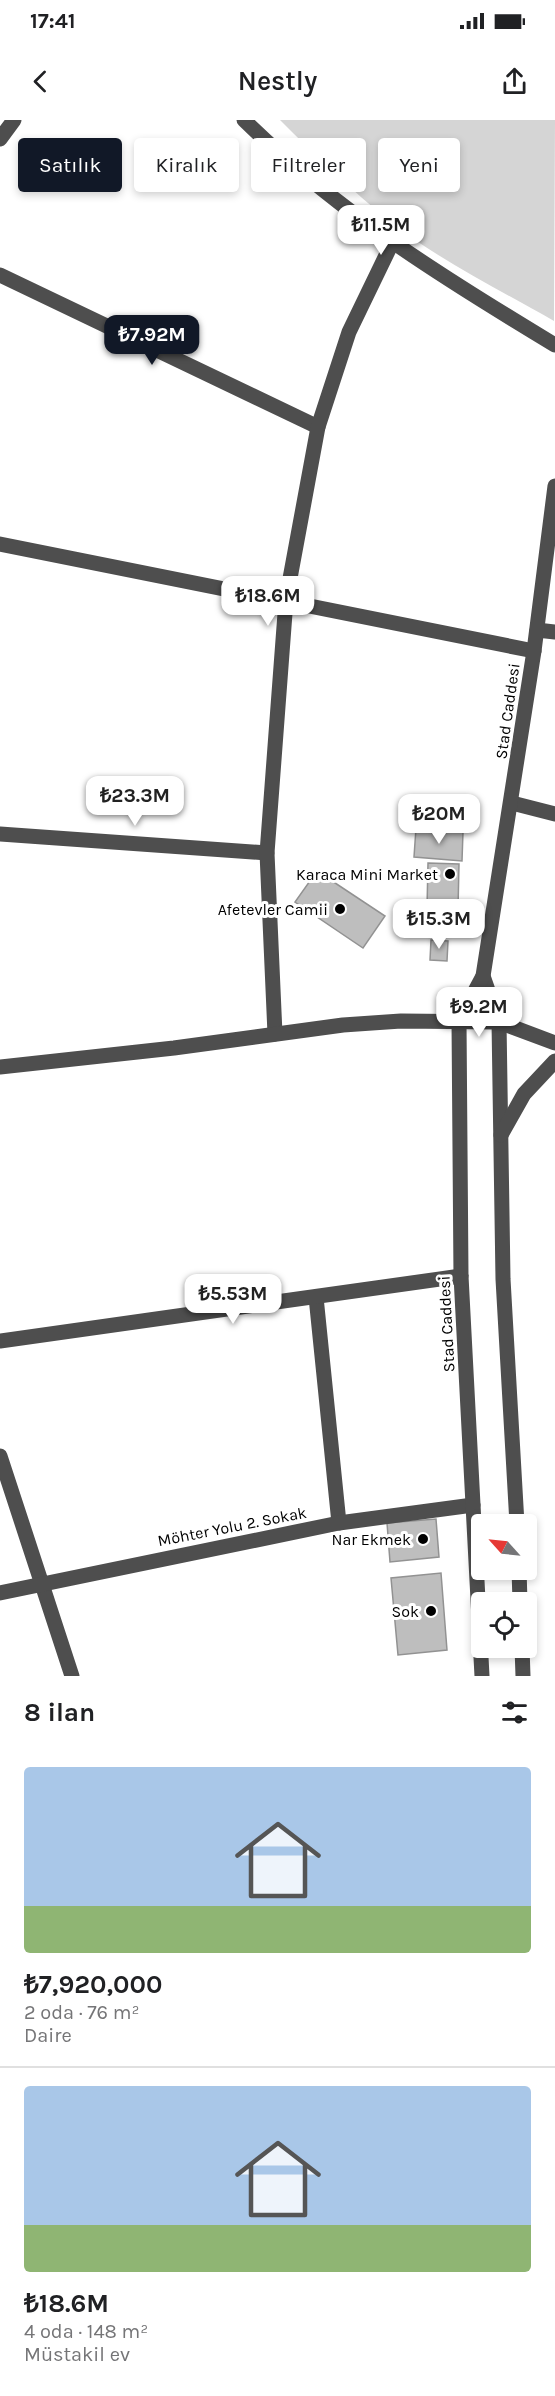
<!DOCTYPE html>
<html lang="tr">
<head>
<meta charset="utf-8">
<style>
  body { margin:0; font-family:Karla,sans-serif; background:#f2f2f2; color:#202124; height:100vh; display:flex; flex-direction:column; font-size:22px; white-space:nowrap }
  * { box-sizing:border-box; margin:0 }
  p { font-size:20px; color:#757577 }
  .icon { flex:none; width:33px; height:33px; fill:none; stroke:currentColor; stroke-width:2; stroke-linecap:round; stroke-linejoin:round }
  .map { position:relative; height:1556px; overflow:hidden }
  .sheet { display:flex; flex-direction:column; background:#fff; flex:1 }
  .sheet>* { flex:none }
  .guide { position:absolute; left:18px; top:18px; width:519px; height:54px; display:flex; gap:12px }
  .needle { width:39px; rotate:297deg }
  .fabs { position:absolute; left:471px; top:1394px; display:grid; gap:12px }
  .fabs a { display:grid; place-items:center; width:66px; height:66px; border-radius:6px; background:#fff; box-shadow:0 3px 9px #0003; font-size:30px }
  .price { position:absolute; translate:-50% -51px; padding:0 14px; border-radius:12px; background:#fff; color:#222; font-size:20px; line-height:39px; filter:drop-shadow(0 2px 3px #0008) }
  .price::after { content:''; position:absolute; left:50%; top:36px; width:18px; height:14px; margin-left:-9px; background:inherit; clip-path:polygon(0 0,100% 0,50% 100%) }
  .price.active { background:#111827; color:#fff }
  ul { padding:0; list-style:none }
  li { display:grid; align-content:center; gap:12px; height:318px; padding:0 24px }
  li+li { border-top:2px solid #e0e0e0 }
  li span { display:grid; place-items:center; height:186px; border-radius:6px; color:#555 }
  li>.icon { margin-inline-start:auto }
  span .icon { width:108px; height:108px; fill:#fffc; stroke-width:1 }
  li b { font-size:26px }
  h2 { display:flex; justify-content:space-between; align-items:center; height:72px; padding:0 24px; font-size:26px }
  .pill { padding:0 21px; border-radius:6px; background:#fff; box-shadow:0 3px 9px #0003; font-size:21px; line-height:54px }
  .pill.active { background:#111827; color:#fff }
  .status { display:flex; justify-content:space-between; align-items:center; height:42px; padding:0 30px; background:#fff; direction:ltr }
  .status svg { height:16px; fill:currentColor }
  header { display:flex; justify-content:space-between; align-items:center; height:78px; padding:0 24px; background:#fff; font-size:27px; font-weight:600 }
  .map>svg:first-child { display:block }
  .green { fill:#d5d5d5 }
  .building { fill:#bebebe; stroke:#929292; stroke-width:1.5 }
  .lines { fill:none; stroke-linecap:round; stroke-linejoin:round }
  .path { stroke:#707070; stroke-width:4; stroke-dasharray:1.5 3; stroke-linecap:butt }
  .minor { stroke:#4e4e4e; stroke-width:15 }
  .poi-dot { fill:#000; stroke:#fff; stroke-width:2 }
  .labels { text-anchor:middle; stroke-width:6; stroke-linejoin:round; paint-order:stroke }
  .street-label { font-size:16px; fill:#000; stroke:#fff }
  .poi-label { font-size:16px; fill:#000; stroke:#fff; text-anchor:end }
</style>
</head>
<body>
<div class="status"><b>17:41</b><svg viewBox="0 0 49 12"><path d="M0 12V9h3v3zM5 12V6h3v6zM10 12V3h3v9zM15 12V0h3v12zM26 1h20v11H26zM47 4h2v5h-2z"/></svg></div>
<header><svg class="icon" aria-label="back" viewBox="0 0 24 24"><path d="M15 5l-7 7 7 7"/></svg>Nestly<svg class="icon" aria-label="share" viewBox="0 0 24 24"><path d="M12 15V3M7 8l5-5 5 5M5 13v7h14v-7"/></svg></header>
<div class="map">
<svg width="555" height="1556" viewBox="0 0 555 1556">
  <rect width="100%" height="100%" fill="#fff"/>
  <path class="green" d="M280,0h275l-1,201c-52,-30 -115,-61 -162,-98 -40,-32 -76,-67 -112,-103z"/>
  <g class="building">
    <polygon points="416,708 463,712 462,741 414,737"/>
    <polygon points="428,743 459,744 458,789 427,788"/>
    <polygon points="317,751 385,796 363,828 295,782"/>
    <polygon points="431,820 448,821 447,841 430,840"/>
    <polygon points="436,1399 439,1437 390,1442 387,1403"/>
    <polygon points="441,1453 447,1530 398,1535 391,1458"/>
  </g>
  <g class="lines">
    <polyline class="path" points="400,804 471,812"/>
    <g class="minor">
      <path d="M244,0c95,93 198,157 311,225"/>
      <polyline points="0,19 14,0"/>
      <polyline points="0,155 318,307"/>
      <polyline points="0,424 534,531"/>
      <polyline points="537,510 555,512"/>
      <polyline points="512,683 555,694"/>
      <polyline points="0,714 267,733"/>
      <polyline points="483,856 499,902 503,1159 517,1404"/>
      <polyline points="275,914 267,733 286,480 318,307 349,212 392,123"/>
      <polyline points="0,947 174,928 343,905 401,901 499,902 555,923"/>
      <polyline points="501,1015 524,974 555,941"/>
      <polyline points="316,1177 339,1403"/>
      <polyline points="0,1221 461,1156"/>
      <polyline points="0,1336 72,1556"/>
      <polyline points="519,1449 520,1482"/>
      <polyline points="0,1473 339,1403 473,1385"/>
      <polyline points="522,1527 523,1556"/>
      <polyline points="482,1556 461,1156 459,901 483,856 534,531 555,366"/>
    </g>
  </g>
  <g class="poi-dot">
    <circle cx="450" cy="754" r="6"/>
    <circle cx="340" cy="789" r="6"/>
    <circle cx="423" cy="1419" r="6"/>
    <circle cx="431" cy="1491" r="6"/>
  </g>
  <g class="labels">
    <g class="street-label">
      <text transform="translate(507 591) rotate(-82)" y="6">Stad Caddesi</text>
      <text transform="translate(446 1204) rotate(-93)" y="6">Stad Caddesi</text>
      <text transform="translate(232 1406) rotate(-11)" y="6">Möhter Yolu 2. Sokak</text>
    </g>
    <g class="poi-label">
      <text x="438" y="760">Karaca Mini Market</text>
      <text x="328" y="795">Afetevler Camii</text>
      <text x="411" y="1425">Nar Ekmek</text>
      <text x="419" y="1497">Sok</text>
    </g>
  </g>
</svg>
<div class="fabs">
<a><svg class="needle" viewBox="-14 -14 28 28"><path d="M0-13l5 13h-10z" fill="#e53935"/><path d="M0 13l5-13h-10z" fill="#757577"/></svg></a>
<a><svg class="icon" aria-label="locate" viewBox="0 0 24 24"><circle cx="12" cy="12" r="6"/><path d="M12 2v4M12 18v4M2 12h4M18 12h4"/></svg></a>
</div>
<b class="price" style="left:381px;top:136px">₺11.5M</b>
<b class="price active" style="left:152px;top:246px">₺7.92M</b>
<b class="price" style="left:268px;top:507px">₺18.6M</b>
<b class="price" style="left:135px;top:707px">₺23.3M</b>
<b class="price" style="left:439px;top:725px">₺20M</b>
<b class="price" style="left:439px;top:830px">₺15.3M</b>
<b class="price" style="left:479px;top:918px">₺9.2M</b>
<b class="price" style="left:233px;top:1205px">₺5.53M</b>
<div class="guide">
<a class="pill active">Satılık</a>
<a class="pill">Kiralık</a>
<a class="pill">Filtreler</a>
<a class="pill">Yeni</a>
</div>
</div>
<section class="sheet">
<h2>8 ilan<svg class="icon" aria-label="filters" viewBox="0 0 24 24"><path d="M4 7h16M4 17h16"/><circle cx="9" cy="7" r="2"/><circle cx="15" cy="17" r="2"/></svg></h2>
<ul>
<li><span style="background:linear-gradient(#a9c7e8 75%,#8fb573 0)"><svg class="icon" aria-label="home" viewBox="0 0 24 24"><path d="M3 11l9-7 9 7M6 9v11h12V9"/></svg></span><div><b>₺7,920,000</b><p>2 oda · 76 m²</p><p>Daire</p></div></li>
<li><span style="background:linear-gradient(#a9c7e8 75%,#8fb573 0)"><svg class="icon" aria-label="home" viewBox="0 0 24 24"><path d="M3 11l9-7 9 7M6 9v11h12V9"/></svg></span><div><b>₺18.6M</b><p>4 oda · 148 m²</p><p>Müstakil ev</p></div></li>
</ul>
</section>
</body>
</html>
